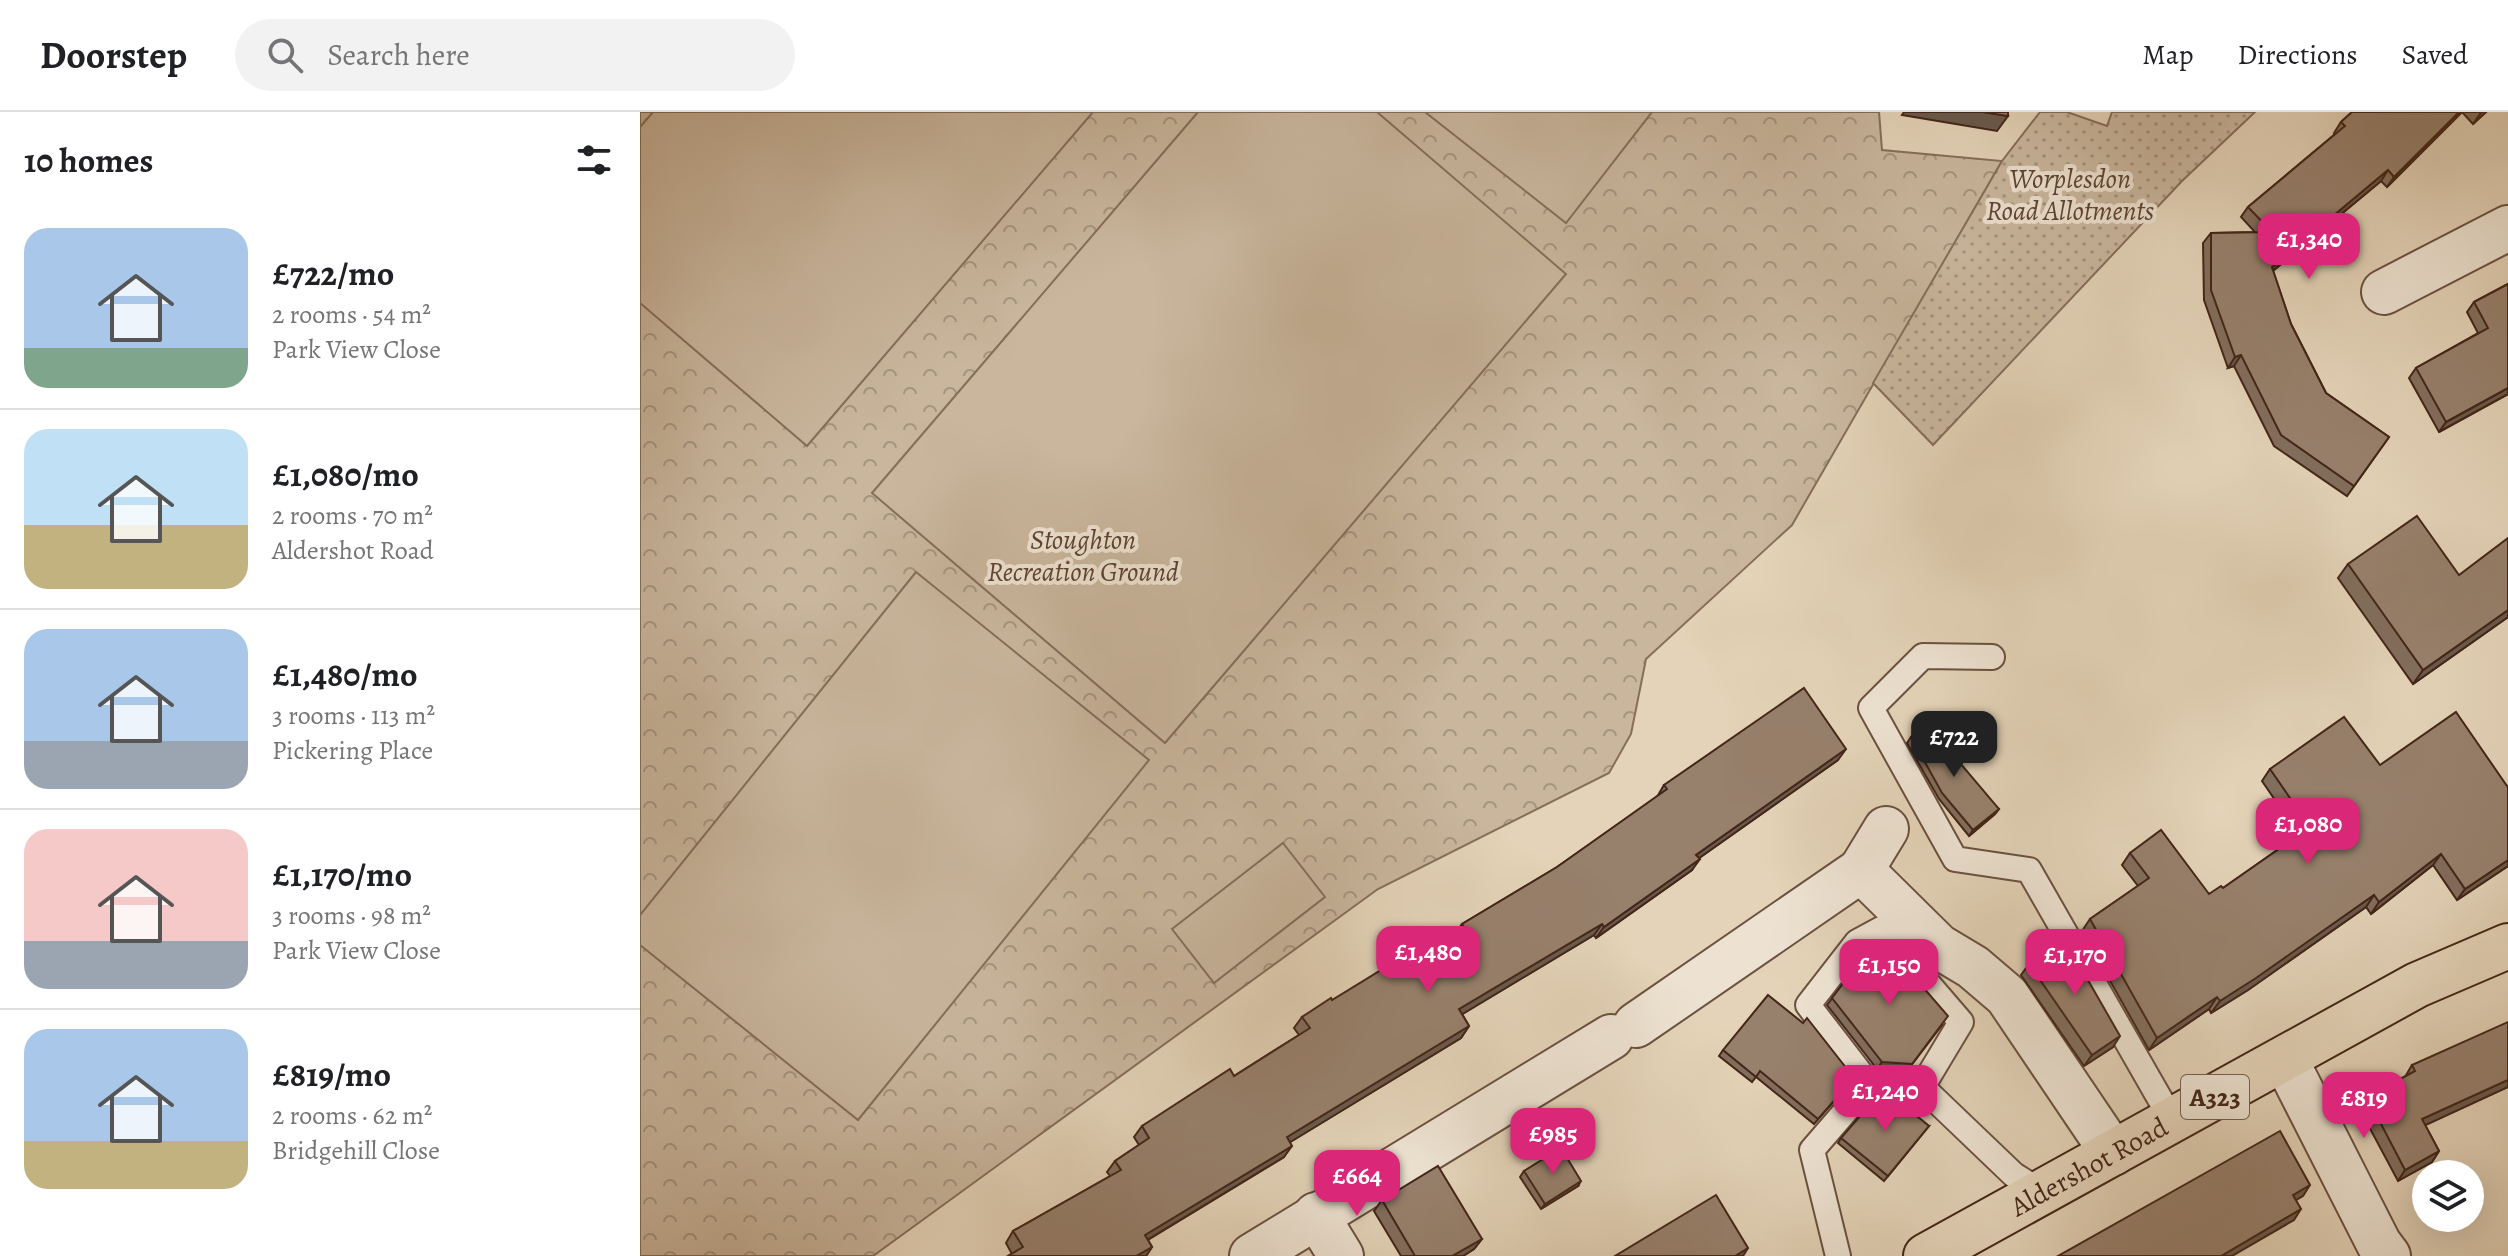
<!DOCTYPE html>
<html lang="en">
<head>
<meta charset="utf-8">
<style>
  body { margin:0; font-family:Alegreya,serif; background:#f2f2f2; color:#202124; height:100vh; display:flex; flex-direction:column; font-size:30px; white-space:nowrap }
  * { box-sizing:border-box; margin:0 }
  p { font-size:26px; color:#757577 }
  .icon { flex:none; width:44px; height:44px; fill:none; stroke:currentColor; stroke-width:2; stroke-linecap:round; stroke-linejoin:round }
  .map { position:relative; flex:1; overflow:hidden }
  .details { display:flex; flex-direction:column; background:#fff; width:640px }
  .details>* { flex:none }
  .controls { position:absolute; left:1772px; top:1048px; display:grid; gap:16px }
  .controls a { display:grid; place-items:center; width:72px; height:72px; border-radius:50%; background:#fff; box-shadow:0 8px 32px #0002; font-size:40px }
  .price { position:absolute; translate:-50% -68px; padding:0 18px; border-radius:16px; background:#db2777; color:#fff; font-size:26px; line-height:52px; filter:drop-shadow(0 2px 4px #0008) }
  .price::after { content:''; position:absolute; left:50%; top:48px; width:24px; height:18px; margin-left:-12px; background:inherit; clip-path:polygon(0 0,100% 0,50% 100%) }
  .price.active { background:#222; color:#fff }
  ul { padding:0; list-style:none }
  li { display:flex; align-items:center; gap:24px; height:200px; padding:0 24px }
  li+li { border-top:2px solid #e0e0e0 }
  li span { display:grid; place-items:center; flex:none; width:224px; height:160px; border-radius:24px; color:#555 }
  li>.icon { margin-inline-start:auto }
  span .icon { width:96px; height:96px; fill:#fffc; stroke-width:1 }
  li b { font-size:34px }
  h2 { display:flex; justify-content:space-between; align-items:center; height:96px; padding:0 24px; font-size:34px }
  header { display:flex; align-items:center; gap:48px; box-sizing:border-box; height:112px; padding:0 40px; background:#fff; border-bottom:2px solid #e0e0e0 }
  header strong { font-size:38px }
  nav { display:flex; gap:44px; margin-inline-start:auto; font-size:28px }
  .search { width:560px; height:72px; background:#f2f2f2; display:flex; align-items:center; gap:20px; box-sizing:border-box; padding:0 28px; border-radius:44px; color:#757577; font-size:30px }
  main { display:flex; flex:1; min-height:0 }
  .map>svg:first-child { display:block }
  .park { fill:url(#park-crowns); stroke:#866e5b; stroke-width:2 }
  .garden { fill:url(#garden-dots); stroke:#866e5b; stroke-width:2 }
  .pitch { fill:#c9b69d; stroke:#866e5b; stroke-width:2 }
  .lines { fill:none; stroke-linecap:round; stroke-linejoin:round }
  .service-casing { stroke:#6b5141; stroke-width:28 }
  .minor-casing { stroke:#6b5141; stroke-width:48 }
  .primary-casing { stroke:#432619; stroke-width:48 }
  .service { stroke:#ede2d1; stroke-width:24 }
  .minor { stroke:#ede2d1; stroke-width:44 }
  .primary { stroke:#e4d3b8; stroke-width:44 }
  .wall { fill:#826e5d; stroke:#432619; stroke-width:2 }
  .shaded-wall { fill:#6a5a4c; stroke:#432619; stroke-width:2 }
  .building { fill:#97806c; stroke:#432619; stroke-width:2 }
  .labels { text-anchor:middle; stroke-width:8; stroke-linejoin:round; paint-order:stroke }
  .shield { fill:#ede2d1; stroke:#765e50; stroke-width:2 }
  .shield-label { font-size:26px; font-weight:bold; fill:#432619 }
  .park-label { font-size:28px; font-style:italic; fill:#5e4333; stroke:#ede2d1 }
  .street-label { font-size:28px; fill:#432619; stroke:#ede2d1 }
</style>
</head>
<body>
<header>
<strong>Doorstep</strong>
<div class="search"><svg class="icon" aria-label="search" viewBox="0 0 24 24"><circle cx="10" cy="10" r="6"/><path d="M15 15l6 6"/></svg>Search here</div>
<nav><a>Map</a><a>Directions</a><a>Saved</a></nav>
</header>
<main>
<section class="details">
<h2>10 homes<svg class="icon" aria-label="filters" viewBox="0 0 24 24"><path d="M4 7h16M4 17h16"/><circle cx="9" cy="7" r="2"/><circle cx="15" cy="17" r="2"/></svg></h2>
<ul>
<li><span style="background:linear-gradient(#a9c7e8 75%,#7fa58c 0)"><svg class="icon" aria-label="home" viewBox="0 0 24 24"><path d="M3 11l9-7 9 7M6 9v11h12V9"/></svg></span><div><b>£722/mo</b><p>2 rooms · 54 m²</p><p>Park View Close</p></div></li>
<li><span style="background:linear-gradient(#bfe0f5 60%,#c2b280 0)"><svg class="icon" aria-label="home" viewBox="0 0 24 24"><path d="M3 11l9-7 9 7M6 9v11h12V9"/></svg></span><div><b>£1,080/mo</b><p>2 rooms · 70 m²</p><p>Aldershot Road</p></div></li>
<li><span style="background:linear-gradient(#a9c7e8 70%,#9aa5b1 0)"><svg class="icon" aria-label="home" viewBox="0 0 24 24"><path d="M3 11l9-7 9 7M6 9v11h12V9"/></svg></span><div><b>£1,480/mo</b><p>3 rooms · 113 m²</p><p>Pickering Place</p></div></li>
<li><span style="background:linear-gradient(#f6c9c9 70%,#9aa5b1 0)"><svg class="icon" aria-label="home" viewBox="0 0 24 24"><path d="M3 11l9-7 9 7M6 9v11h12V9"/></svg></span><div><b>£1,170/mo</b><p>3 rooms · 98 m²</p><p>Park View Close</p></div></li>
<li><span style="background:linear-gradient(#a9c7e8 70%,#c2b280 0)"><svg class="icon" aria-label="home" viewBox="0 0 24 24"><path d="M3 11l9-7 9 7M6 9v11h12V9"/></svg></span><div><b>£819/mo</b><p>2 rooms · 62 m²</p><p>Bridgehill Close</p></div></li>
</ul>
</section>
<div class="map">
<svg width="1868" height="1144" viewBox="0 0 1868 1144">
  <defs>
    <pattern id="park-crowns" width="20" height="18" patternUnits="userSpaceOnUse" patternTransform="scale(2)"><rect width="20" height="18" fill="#c9b69d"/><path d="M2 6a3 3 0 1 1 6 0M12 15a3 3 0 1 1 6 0" fill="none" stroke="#a5947f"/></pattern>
    <pattern id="garden-dots" width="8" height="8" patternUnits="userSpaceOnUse" patternTransform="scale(2)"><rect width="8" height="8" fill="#c9b69d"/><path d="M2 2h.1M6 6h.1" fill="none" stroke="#a5947f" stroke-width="1.8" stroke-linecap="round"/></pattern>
  </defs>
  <rect width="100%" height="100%" fill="#e4d3b8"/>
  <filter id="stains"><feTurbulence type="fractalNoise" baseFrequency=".0025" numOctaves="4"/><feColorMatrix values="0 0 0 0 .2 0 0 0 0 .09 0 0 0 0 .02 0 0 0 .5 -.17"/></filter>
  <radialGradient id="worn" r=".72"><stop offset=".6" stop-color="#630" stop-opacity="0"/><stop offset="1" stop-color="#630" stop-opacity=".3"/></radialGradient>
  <polygon class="park" points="0,0 1239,0 1242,38 1362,49 1152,413 1006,547 991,622 969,661 738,777 233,1144 0,1144"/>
  <polygon class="garden" points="1400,0 1427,0 1467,14 1472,0 1615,0 1542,69 1293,333 1233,271 1362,49"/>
  <g class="pitch">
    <polygon points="13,0 453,0 167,334 0,191 0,15"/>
    <polygon points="558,0 737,0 926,162 525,631 232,381"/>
    <polygon points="785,0 1012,0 926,111"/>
    <polygon points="276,460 509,648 218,1008 0,833 0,803"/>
    <polygon points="643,731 685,785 574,871 532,817"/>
  </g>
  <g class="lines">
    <defs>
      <g id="service">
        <polyline points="1352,545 1283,544 1231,596 1315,747 1389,758 1532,1008"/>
        <polyline points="1229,972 1168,893 1217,830 1241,817 1321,910 1282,975"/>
        <polyline points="1198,1144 1172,1038 1229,972 1282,975 1374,1063 1403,1081"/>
      </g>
      <g id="minor">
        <polyline points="1744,180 1868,116"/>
        <polyline points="1221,758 1246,717"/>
        <polyline points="996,913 1221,758 1298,834 1333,855 1367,884 1473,1041"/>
        <polyline points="1645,947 1739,1132 1748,1144"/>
        <polyline points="676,1103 701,1144"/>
        <polyline points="612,1144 971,925"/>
      </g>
      <g id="primary">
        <path id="s1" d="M1286,1144l491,-271 91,-39"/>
      </g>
    </defs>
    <use href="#service" class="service-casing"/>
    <use href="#minor" class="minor-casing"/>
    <use href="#primary" class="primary-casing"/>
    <use href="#service" class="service"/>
    <use href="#minor" class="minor"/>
    <use href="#primary" class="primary"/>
  </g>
  <g class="wall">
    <polygon points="1712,0 1846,0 1833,12 1822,0 1747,75 1741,69 1633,159 1651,212 1686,281 1749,325 1707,384 1634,334 1594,254 1588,256 1564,188 1563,131 1571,121 1615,120 1601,105 1608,95 1695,22 1694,21 1701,10"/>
    <polygon points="1868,172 1868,282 1799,320 1769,266 1776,256 1838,221 1827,200 1834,190"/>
    <polygon points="1708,452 1819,463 1868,505 1773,572 1698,466"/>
    <polygon points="1271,625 1359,697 1355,702 1329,724 1299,687 1267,631"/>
    <polygon points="1198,648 1059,746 1052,758 956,826 954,823 822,902 829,914 821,926 650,1030 644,1045 508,1128 512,1135 506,1144 368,1144 372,1142 366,1131 373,1119 470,1064 467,1060 475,1049 499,1033 494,1025 502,1014 594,964 659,923 654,916 662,905 692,888 772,858 819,830 814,823 822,812 917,755 1017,685 1024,673"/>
    <polygon points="1740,653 1868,674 1868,754 1817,788 1793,753 1731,802 1726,795 1608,878 1571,901 1569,897 1509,938 1442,819 1450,807 1498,774 1482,753 1490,741 1569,782 1583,776 1659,723 1622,669 1630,657"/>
    <polygon points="1232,834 1267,959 1237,957 1187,893"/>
    <polygon points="1389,852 1473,935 1444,954 1381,863"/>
    <polygon points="1083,938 1214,966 1174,1012 1116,965 1112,970 1079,944"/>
    <polygon points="1772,953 1868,975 1785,1013 1799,1039 1792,1050 1758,1069 1719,996 1727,985 1765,965"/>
    <polygon points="1289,1014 1244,1069 1198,1031 1201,1026"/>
    <polygon points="884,1059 938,1074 901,1097 880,1065"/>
    <polygon points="742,1088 842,1127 834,1137 823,1144 761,1144 734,1099"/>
  </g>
  <g class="shaded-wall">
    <polygon points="1264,0 1343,0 1368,4 1357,19 1262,3"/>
    <polygon points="1819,0 1822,0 1747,75 1754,65"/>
    <polygon points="1842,0 1846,0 1833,12 1840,2"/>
    <polygon points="1748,58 1741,69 1624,166 1632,155"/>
    <polygon points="1601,243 1594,254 1588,256 1595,245"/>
    <polygon points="1868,276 1868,282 1799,320 1806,310"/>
    <polygon points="1868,498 1868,505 1773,572 1783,558"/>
    <polygon points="1206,637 1198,648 1048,754 1056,743"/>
    <polygon points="1359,697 1355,702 1329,724 1333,718"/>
    <polygon points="1801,742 1793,753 1731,802 1739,790"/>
    <polygon points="1060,747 1052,758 956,826 964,815"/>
    <polygon points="1868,748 1868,754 1817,788 1825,777"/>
    <polygon points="1734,783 1726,795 1608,878 1571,901 1580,889"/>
    <polygon points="962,812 954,823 811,909 819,897"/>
    <polygon points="1577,885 1569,897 1509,938 1517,926"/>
    <polygon points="1303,912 1267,959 1237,957 1242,950"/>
    <polygon points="829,914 821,926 639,1037 647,1025"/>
    <polygon points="1480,924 1473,935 1444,954 1452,943"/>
    <polygon points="1868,968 1868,975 1775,1018 1782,1007"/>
    <polygon points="652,1034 644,1045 497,1134 505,1123"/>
    <polygon points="1799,1039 1792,1050 1758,1069 1765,1058"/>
    <polygon points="941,1069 938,1074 901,1097 905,1092"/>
    <polygon points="1670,1073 1663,1084 1646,1094 1653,1083"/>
    <polygon points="1661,1097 1654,1108 1592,1144 1581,1144"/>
    <polygon points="842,1127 834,1137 823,1144 812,1144"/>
    <polygon points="512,1135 506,1144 496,1144"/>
    <polygon points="1108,1136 1103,1144 1095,1144"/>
  </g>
  <g class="building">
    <polygon points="1343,0 1368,0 1368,4"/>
    <polygon points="1712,0 1819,0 1754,65 1748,58 1632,155 1651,212 1686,281 1749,325 1714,374 1641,323 1601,243 1595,245 1571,178 1571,121 1632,120 1608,95 1705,14 1701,10"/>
    <polygon points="1868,172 1868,276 1806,310 1776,256 1848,216 1834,190"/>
    <polygon points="1777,404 1819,463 1868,426 1868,498 1783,558 1708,452"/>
    <polygon points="1164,576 1206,637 1056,743 1060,747 964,815 962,812 819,897 829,914 647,1025 652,1034 505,1123 512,1135 496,1144 368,1144 383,1135 373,1119 481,1058 475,1049 509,1026 502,1014 590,957 594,964 670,916 662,905 691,886 692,888 764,844 772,858 830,824 822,812 917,755 1027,677 1024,673"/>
    <polygon points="1816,600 1867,674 1868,674 1868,748 1825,777 1801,742 1739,790 1734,783 1616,866 1580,889 1577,885 1517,926 1450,807 1509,766 1490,741 1521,718 1569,782 1581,774 1583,776 1670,715 1630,657 1704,605 1740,653"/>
    <polygon points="1287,612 1359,697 1333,718 1302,681 1271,625"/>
    <polygon points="1425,828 1480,924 1452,943 1389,852"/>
    <polygon points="1243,829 1308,904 1272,952 1242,950 1192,886 1232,834"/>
    <polygon points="1128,883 1163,911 1167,906 1214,966 1178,1007 1120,959 1116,965 1083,938"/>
    <polygon points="1868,910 1868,968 1782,1007 1799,1039 1765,1058 1727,985 1775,959 1772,953"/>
    <polygon points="1239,982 1250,982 1289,1014 1248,1064 1201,1026"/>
    <polygon points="1640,1019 1670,1073 1653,1083 1661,1097 1581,1144 1418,1144"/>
    <polygon points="921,1036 941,1069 905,1092 884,1059"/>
    <polygon points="798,1054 842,1127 812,1144 775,1144 742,1088"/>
    <polygon points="1076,1083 1108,1136 1095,1144 975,1144"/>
  </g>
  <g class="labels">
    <rect class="shield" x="1541" y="963" width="68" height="44" rx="6"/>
    <g class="shield-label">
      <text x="1575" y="994">A323</text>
    </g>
    <g class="park-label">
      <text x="1430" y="76">Worplesdon<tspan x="1430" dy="32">Road Allotments</tspan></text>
      <text x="443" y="437">Stoughton<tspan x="443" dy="32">Recreation Ground</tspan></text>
    </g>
    <g class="street-label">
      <text dy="10" stroke="none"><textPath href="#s1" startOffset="186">Aldershot Road</textPath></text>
    </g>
  </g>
  <rect width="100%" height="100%" filter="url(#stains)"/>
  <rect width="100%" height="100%" fill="url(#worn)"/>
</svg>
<div class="controls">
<a><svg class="icon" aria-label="layers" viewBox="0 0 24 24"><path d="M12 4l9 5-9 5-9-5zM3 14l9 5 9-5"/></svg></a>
</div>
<b class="price" style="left:1669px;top:169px">£1,340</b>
<b class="price active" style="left:1314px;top:667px">£722</b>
<b class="price" style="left:1668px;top:754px">£1,080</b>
<b class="price" style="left:788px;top:882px">£1,480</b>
<b class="price" style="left:1435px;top:885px">£1,170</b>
<b class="price" style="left:1249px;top:895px">£1,150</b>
<b class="price" style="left:1245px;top:1021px">£1,240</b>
<b class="price" style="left:1724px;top:1028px">£819</b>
<b class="price" style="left:913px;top:1064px">£985</b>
<b class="price" style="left:717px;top:1106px">£664</b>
</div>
</main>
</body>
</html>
